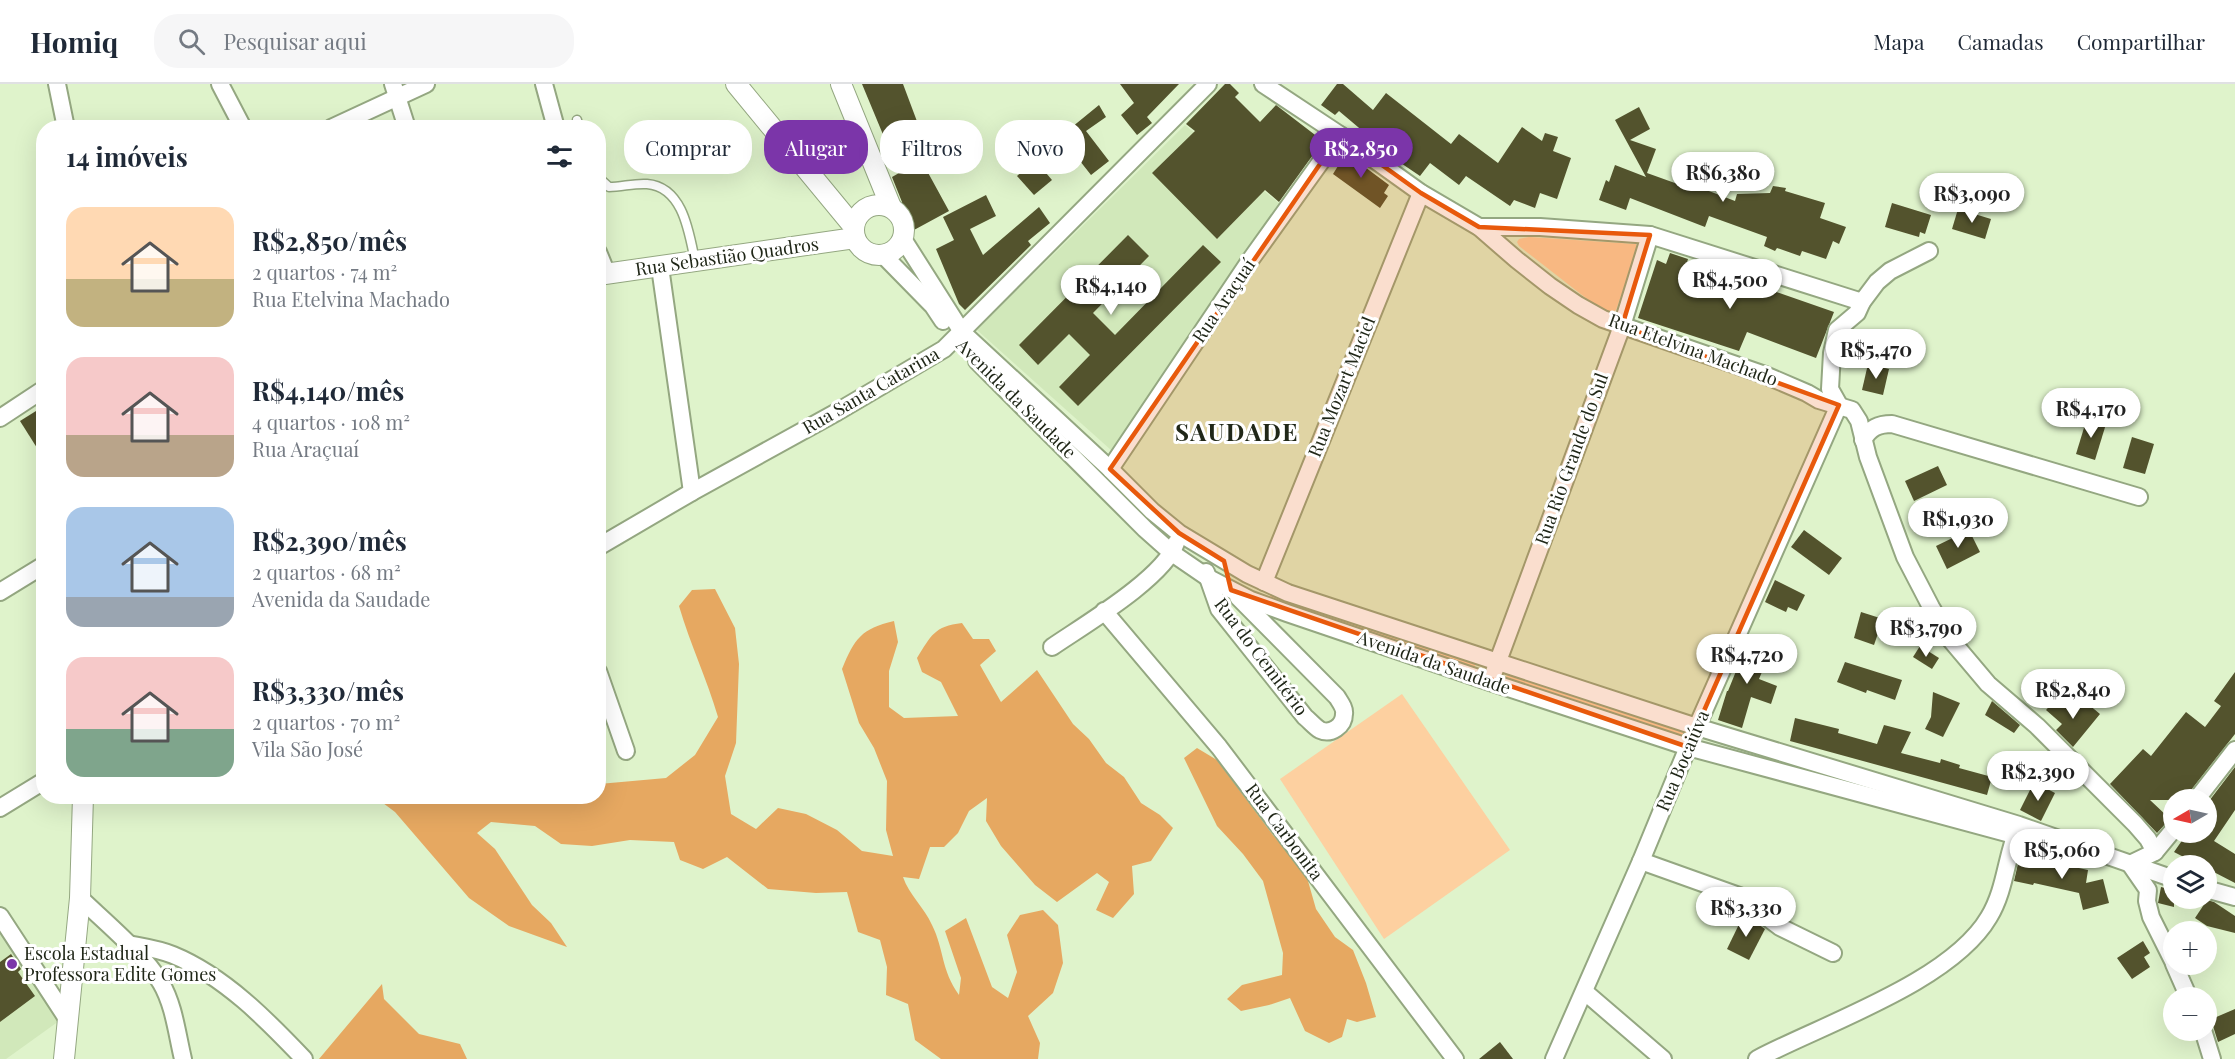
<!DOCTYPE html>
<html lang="pt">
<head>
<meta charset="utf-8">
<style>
  body { margin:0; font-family:"Playfair Display",serif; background:#f6f6f7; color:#1f2937; height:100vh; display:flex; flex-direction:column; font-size:22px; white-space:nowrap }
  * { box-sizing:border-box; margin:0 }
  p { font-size:20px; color:#747a83 }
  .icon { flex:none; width:33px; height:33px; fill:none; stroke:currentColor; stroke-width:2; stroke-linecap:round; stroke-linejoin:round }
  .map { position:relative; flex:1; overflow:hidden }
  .side { position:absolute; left:36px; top:36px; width:570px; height:684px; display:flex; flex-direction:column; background:#fff; border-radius:24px; box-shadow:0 6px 24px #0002 }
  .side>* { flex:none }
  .hud { position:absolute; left:624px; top:36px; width:570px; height:54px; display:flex; gap:12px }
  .needle { width:39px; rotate:261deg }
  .tools { position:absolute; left:2163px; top:705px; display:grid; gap:12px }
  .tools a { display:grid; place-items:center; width:54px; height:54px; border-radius:50%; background:#fff; box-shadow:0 6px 24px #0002; font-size:30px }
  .price { position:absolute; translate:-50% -51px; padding:0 14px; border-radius:21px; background:#fff; color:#222; font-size:20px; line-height:39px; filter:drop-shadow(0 2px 3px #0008) }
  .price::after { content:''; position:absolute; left:50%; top:36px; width:18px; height:14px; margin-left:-9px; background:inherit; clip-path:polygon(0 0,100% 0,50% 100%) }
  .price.selected { background:#7b35a9; color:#fff }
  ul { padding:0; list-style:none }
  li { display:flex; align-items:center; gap:18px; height:150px; padding:0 30px }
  li span { display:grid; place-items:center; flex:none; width:168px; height:120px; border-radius:18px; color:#555 }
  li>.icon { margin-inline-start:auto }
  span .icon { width:72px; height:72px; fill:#fffc; stroke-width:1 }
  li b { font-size:26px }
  h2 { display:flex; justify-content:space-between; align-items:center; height:72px; padding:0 30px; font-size:26px }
  .tag { padding:0 21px; border-radius:24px; background:#fff; box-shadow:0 6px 24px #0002; font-size:21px; line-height:54px }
  .tag.selected { background:#7b35a9; color:#fff }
  header { display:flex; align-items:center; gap:36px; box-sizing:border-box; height:84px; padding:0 30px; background:#fff; border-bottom:2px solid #e0e1e3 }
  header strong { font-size:28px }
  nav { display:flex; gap:33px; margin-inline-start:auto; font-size:21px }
  .search { width:420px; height:54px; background:#f6f6f7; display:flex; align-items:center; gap:15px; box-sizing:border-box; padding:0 21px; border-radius:24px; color:#747a83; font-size:22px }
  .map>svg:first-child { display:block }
  .built { fill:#d1e8ba }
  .green { fill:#fdd0a0 }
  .forest { fill:#e6a861 }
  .building { fill:#53532d }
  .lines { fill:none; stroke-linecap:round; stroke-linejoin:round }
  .service-casing { stroke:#94a781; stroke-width:11 }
  .minor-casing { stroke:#94a781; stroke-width:20 }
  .tertiary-casing { stroke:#94a781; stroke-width:22 }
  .service { stroke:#fff; stroke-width:8 }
  .minor { stroke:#fff; stroke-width:16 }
  .tertiary { stroke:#fff; stroke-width:20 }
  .marked { fill:#e8590c; fill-opacity:0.2; stroke:#e8590c; stroke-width:4.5; stroke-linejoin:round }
  .poi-dot { fill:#7b35a9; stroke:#fff; stroke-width:2 }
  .labels { text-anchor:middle; stroke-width:6; stroke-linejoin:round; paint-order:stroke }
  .street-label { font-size:18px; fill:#202718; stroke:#fff }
  .poi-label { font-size:18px; fill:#202718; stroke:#fff; text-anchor:start }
  .district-label { font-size:24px; font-weight:bold; letter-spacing:1.5px; fill:#202718; stroke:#fff }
</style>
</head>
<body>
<header>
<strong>Homiq</strong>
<div class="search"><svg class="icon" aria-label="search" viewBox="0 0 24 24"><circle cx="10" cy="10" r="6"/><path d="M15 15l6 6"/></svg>Pesquisar aqui</div>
<nav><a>Mapa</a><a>Camadas</a><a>Compartilhar</a></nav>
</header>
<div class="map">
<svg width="2235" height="975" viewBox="0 0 2235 975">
  <rect width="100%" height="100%" fill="#dff3cb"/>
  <g class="built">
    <polygon points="1185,41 1281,121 1111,366 977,246"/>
    <polygon points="0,847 59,937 6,975 0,975"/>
  </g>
  <g class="green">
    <polygon points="1529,153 1636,160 1637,167 1616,226 1610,230 1600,225 1519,162 1517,158 1519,155"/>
    <polygon points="1270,509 1470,577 1475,580 1475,583 1474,584 1270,515"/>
    <polygon points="1509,590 1684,647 1683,650 1680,652 1508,597 1506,592"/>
    <polygon points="1402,610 1510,766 1384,855 1280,695"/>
  </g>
  <g class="forest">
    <path d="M715,505l20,39 4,36 -3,79 -11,33 6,38 25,15 22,-21 28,6 31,16 25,21 31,5 -7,-26 1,-49 -13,-33 -15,-25 -17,-54c13,-31 19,-40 52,-48l4,21 -9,29v36l15,11 54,-2 -17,-34 -19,-10 -5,-14c14,-22 17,-32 45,-35l11,16h16l7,12 -16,14 21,37 36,-32 36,54 16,15 17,24 18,14 17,26 19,12 13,13 -22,33 -19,5 2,28 -21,24 -17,-8 13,-28 -12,-9 -40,29 -22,-17 -34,-39 -15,-25 1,-23 -18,13 -11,22 -14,14h-14l-11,32 -16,-2c6,18 21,30 29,48 12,24 9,45 27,70l2,-17 -16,-47 21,-13 26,69 16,11 9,-26 -10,-37 13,-20 23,-5 15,15 5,38 -10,30 -25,23 12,27 -2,16h-97l-26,-19 -7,-36 -22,-9 1,-28 -7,-27 -22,-8 -11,-40 -31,1 -48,-4 -41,-32 -24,12 -23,-9 -6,-18 -44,-2 -38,6 -31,-2 -26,-18 -44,-4 -14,11 18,16 37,56 19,18 16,24 -58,-21 -40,-28 -74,-86 -20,-15 223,-1 1,-12 67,-6 29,-23 23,-38c-11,-38 -28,-73 -39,-111l13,-16z"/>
    <polygon points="1197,664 1217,676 1273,751 1306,790 1316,825 1335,853 1353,866 1366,899 1376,933 1357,938 1347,935 1342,953 1329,959 1305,947 1290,914 1269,921 1241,927 1227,915 1242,901 1282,891 1283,869 1263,797 1243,770 1217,742 1184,674"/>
    <polygon points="382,900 384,915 419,950 460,960 467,975 319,975"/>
  </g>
  <g class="building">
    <polygon points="862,0 903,0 918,40 926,36 939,66 920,74 949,127 914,146 903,126 902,118 892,93 899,89"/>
    <polygon points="1120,0 1179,0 1147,33 1152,39 1137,51 1121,31 1134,19"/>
    <polygon points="1225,0 1230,0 1239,9 1235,13 1260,38 1276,21 1323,57 1279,118 1265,106 1217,155 1152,89 1195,47 1186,40"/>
    <polygon points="1337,0 1343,0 1373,26 1386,9 1451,60 1459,50 1498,79 1522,43 1542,57 1545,49 1558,53 1553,67 1571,74 1557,115 1540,109 1535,124 1514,116 1510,122 1466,92 1459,101 1430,79 1420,92 1383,67 1384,65 1339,27 1335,31 1321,21"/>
    <polygon points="1099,21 1106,33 1086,47 1109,77 1091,91 1069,63 1071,61 1070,59 1068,61 1061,52"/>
    <polygon points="1639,23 1650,45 1630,56 1656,65 1647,89 1686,103 1688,99 1735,117 1737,110 1770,109 1773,102 1786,104 1785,107 1825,119 1820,134 1846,143 1839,160 1833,157 1826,175 1802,167 1800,172 1777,164 1775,167 1764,162 1767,153 1709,132 1705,143 1630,114 1626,126 1599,116 1606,96 1609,98 1615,81 1646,93 1615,36"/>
    <polygon points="1342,66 1389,101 1384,109 1388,112 1380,124 1333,90 1338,82 1333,78"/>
    <polygon points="1035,76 1052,96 1034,111 1017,92"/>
    <polygon points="986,111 996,132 970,145 983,171 1039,123 1050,139 1028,157 1031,161 965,226 959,220 936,165 954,156 943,133"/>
    <polygon points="1892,119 1931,131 1925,150 1920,148 1919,153 1885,143"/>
    <polygon points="1958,125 1991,135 1985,155 1952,145"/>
    <polygon points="1128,151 1149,172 1093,229 1115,251 1203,161 1221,178 1078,322 1059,303 1090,271 1069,250 1038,281 1019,261"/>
    <polygon points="1670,169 1688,175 1686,182 1706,189 1704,192 1728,200 1731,192 1834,228 1816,274 1747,248 1739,267 1638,234 1657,176 1666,180"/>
    <polygon points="1868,280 1889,285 1883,311 1862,306"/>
    <polygon points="44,322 44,375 20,337"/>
    <polygon points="2087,334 2106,340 2095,376 2076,370"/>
    <polygon points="2132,353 2154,360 2145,390 2123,384"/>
    <polygon points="1938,382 1947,401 1914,417 1905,397"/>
    <polygon points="1804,446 1842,474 1829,491 1791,463"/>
    <polygon points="1969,446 1980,468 1947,485 1936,462"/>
    <polygon points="1775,496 1805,511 1797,527 1788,523 1786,528 1765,518"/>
    <polygon points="1861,528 1883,535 1874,561 1854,554"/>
    <polygon points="1749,555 1772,564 1759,595 1777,602 1771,620 1751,613 1742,644 1718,636 1727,607 1728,607"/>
    <polygon points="1920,562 1939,574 1932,585 1913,573"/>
    <polygon points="1845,578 1902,596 1895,616 1867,606 1866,609 1837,598"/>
    <polygon points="2235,588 2235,650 2188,710 2186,716 2150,716 2168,733 2168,737 2157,749 2110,700 2143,665 2151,672 2186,628 2205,643 2221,622 2214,617"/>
    <polygon points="1933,608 1960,619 1943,653 1925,645 1931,633"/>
    <polygon points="2057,614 2072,628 2082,615 2100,630 2073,663 2056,646 2062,640 2046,626"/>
    <polygon points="1992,617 2020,641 2014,649 1985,631"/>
    <polygon points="1795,634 1839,645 1838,649 1877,660 1884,641 1911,648 1901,669 1940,679 1941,675 1960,681 1959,684 1992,693 1987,711 1790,657"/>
    <polygon points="2235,683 2235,726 2214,757 2235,770 2235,799 2206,784 2206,782 2201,782 2174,768 2188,748 2206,748 2206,721"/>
    <polygon points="2034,698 2055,709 2041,737 2020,726"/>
    <polygon points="2020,771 2088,786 2086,799 2103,795 2109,819 2083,826 2079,809 2034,799 2033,801 2014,797"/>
    <polygon points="2161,803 2174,806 2174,823 2158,819"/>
    <polygon points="2207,816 2214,818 2235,832 2235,849 2207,842 2195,834"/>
    <polygon points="1744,830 1765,845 1749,876 1727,865"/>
    <polygon points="2143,857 2150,869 2144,873 2150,883 2132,895 2117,874"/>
    <polygon points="11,870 21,885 18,888 35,912 0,938 0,878"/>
    <polygon points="2235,925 2235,950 2218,958 2213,942 2207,937"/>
    <polygon points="1500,958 1513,975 1479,975"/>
  </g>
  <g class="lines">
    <defs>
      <g id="service">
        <polyline points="577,36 579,44"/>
        <path d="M598,93l11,10c13,0 25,-4 38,-3 36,3 42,48 48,77"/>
      </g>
      <g id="minor">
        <polyline points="57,0 66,44"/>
        <polyline points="220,0 243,44"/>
        <polyline points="393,0 407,44"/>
        <polyline points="544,0 556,44"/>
        <polyline points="1263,0 1340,51 1421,109 1479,143 1517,176 1550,202 1578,221 1603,235 1765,291 1807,309 1819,316 1852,326 1859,337 1868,373 1905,473 1931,523 1950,555 1988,600 2037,642 2135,740 2148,755 2155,768"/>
        <polyline points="331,44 426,0"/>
        <polyline points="1479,143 1540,143 1650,151 1862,218"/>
        <polyline points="903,155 962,248 1110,385 1152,427 1179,449 1247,490 1288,509 1498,578 1697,643 2019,741 2174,795"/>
        <polyline points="598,168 607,190"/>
        <polyline points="884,172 933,222 943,237"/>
        <polyline points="660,183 692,408"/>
        <polyline points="977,277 1145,445 1172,469 1207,493 1251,516 1287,529 1490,598 1688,663 2040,758"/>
        <polyline points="0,334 44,305"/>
        <path d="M1863,356c7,-12 15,-16 29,-16l247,73"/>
        <polyline points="1110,385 1251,175 1340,51"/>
        <polyline points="598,463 692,408 837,328 944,265 1208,0"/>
        <path d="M1206,488l13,37 86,108c5,4 10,10 15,13 11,5 24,-4 24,-16 1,-6 -4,-12 -7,-17l-99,-100"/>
        <polyline points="1264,498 1421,109"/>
        <polyline points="0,508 44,481"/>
        <polyline points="1104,527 1219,663 1455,975"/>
        <path d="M1052,563c32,-22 112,-69 124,-104"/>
        <polyline points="598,587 626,667"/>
        <polyline points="1494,588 1622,242 1650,151"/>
        <polyline points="2196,716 2235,666"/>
        <polyline points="0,724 44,697"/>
        <polyline points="2174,745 2155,768 2130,780 2148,806 2147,817 2151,833 2174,879"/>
        <polyline points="1641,777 1739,812 1780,843 1833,869"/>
        <polyline points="2206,805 2235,813"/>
        <path d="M80,814c24,23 64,56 81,85 13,22 16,51 22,76"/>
        <polyline points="0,832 66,933"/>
        <path d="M128,860c15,3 31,5 45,11 51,21 94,65 131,104"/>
        <polyline points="2174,880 2189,914"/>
        <polyline points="1585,908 1663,975"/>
        <polyline points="2203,946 2212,975"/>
        <polyline points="1554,975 1641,777 1688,663 1839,321 1830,305 1832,269 1837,246 1857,229 1862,218 1877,198 1890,187 1929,167"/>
        <path d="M1757,975c66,-35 194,-77 232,-142 17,-28 17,-62 30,-91"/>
      </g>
      <g id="tertiary">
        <polyline points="736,0 854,143"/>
        <polyline points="841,0 891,123"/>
        <circle cx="879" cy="146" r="25"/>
        <polyline points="598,191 855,154"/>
        <polyline points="64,975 80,814 83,712"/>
      </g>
    </defs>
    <use href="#service" class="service-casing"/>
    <use href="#minor" class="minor-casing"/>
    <use href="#tertiary" class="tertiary-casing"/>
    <use href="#service" class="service"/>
    <use href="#minor" class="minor"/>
    <use href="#tertiary" class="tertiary"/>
  </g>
  <path class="marked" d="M1340,51l81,58 58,34 171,8 -28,91 217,79 -151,342 -457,-157 -7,-29 -45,-28 -69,-64z"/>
  <circle class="poi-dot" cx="12" cy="880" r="6"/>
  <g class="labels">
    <g class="street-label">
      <text transform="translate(727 173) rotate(-8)" y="6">Rua Sebastião Quadros</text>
      <text transform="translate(1224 217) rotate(-56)" y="6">Rua Araçuaí</text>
      <text transform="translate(1693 266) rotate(20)" y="6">Rua Etelvina Machado</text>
      <text transform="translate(1342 303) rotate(-68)" y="6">Rua Mozart Maciel</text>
      <text transform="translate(871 307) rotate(-30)" y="6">Rua Santa Catarina</text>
      <text transform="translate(1016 315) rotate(45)" y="6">Avenida da Saudade</text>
      <text transform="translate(1572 375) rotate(-70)" y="6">Rua Rio Grande do Sul</text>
      <text transform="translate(1261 573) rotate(53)" y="6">Rua do Cemitério</text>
      <text transform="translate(1434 579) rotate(19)" y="6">Avenida da Saudade</text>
      <text transform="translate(1683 677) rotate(-67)" y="6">Rua Bocaiúva</text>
      <text transform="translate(1284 748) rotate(53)" y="6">Rua Carbonita</text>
    </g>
    <g class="poi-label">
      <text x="24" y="876">Escola Estadual<tspan x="24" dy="21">Professora Edite Gomes</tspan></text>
    </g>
    <g class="district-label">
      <text x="1237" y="357">SAUDADE</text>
    </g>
  </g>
</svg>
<div class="tools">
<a><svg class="needle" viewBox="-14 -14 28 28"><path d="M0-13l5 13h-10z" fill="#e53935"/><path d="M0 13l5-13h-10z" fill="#747a83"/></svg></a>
<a><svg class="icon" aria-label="layers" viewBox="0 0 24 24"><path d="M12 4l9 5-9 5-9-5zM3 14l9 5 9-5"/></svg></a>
<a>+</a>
<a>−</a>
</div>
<b class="price selected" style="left:1361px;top:95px">R$2,850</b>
<b class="price" style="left:1723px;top:119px">R$6,380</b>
<b class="price" style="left:1972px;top:140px">R$3,090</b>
<b class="price" style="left:1730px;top:226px">R$4,500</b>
<b class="price" style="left:1111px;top:232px">R$4,140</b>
<b class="price" style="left:1876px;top:296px">R$5,470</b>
<b class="price" style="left:2091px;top:355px">R$4,170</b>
<b class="price" style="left:1958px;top:465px">R$1,930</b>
<b class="price" style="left:1926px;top:574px">R$3,790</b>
<b class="price" style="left:1747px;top:601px">R$4,720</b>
<b class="price" style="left:2073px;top:636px">R$2,840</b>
<b class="price" style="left:2038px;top:718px">R$2,390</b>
<b class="price" style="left:2062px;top:796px">R$5,060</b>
<b class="price" style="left:1746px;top:854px">R$3,330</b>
<div class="hud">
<a class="tag">Comprar</a>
<a class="tag selected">Alugar</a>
<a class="tag">Filtros</a>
<a class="tag">Novo</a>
</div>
<section class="side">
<h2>14 imóveis<svg class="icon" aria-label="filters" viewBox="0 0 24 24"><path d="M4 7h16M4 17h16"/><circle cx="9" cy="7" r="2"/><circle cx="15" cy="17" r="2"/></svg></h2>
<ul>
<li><span style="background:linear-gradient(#ffd9b3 60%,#c2b280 0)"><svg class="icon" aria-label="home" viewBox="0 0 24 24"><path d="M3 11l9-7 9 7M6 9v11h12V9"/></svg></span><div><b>R$2,850/mês</b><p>2 quartos · 74 m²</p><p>Rua Etelvina Machado</p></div></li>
<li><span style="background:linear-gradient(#f6c9c9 65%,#b9a48a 0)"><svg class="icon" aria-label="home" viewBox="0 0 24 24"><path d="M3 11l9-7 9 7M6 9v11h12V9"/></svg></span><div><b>R$4,140/mês</b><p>4 quartos · 108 m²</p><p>Rua Araçuaí</p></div></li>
<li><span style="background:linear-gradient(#a9c7e8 75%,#9aa5b1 0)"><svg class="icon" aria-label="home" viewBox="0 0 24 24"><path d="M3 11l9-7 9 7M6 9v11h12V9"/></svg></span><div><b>R$2,390/mês</b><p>2 quartos · 68 m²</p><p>Avenida da Saudade</p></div></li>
<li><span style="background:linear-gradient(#f6c9c9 60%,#7fa58c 0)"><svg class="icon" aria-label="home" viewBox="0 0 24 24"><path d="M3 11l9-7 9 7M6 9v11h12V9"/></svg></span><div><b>R$3,330/mês</b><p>2 quartos · 70 m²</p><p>Vila São José</p></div></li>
</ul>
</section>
</div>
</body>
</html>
